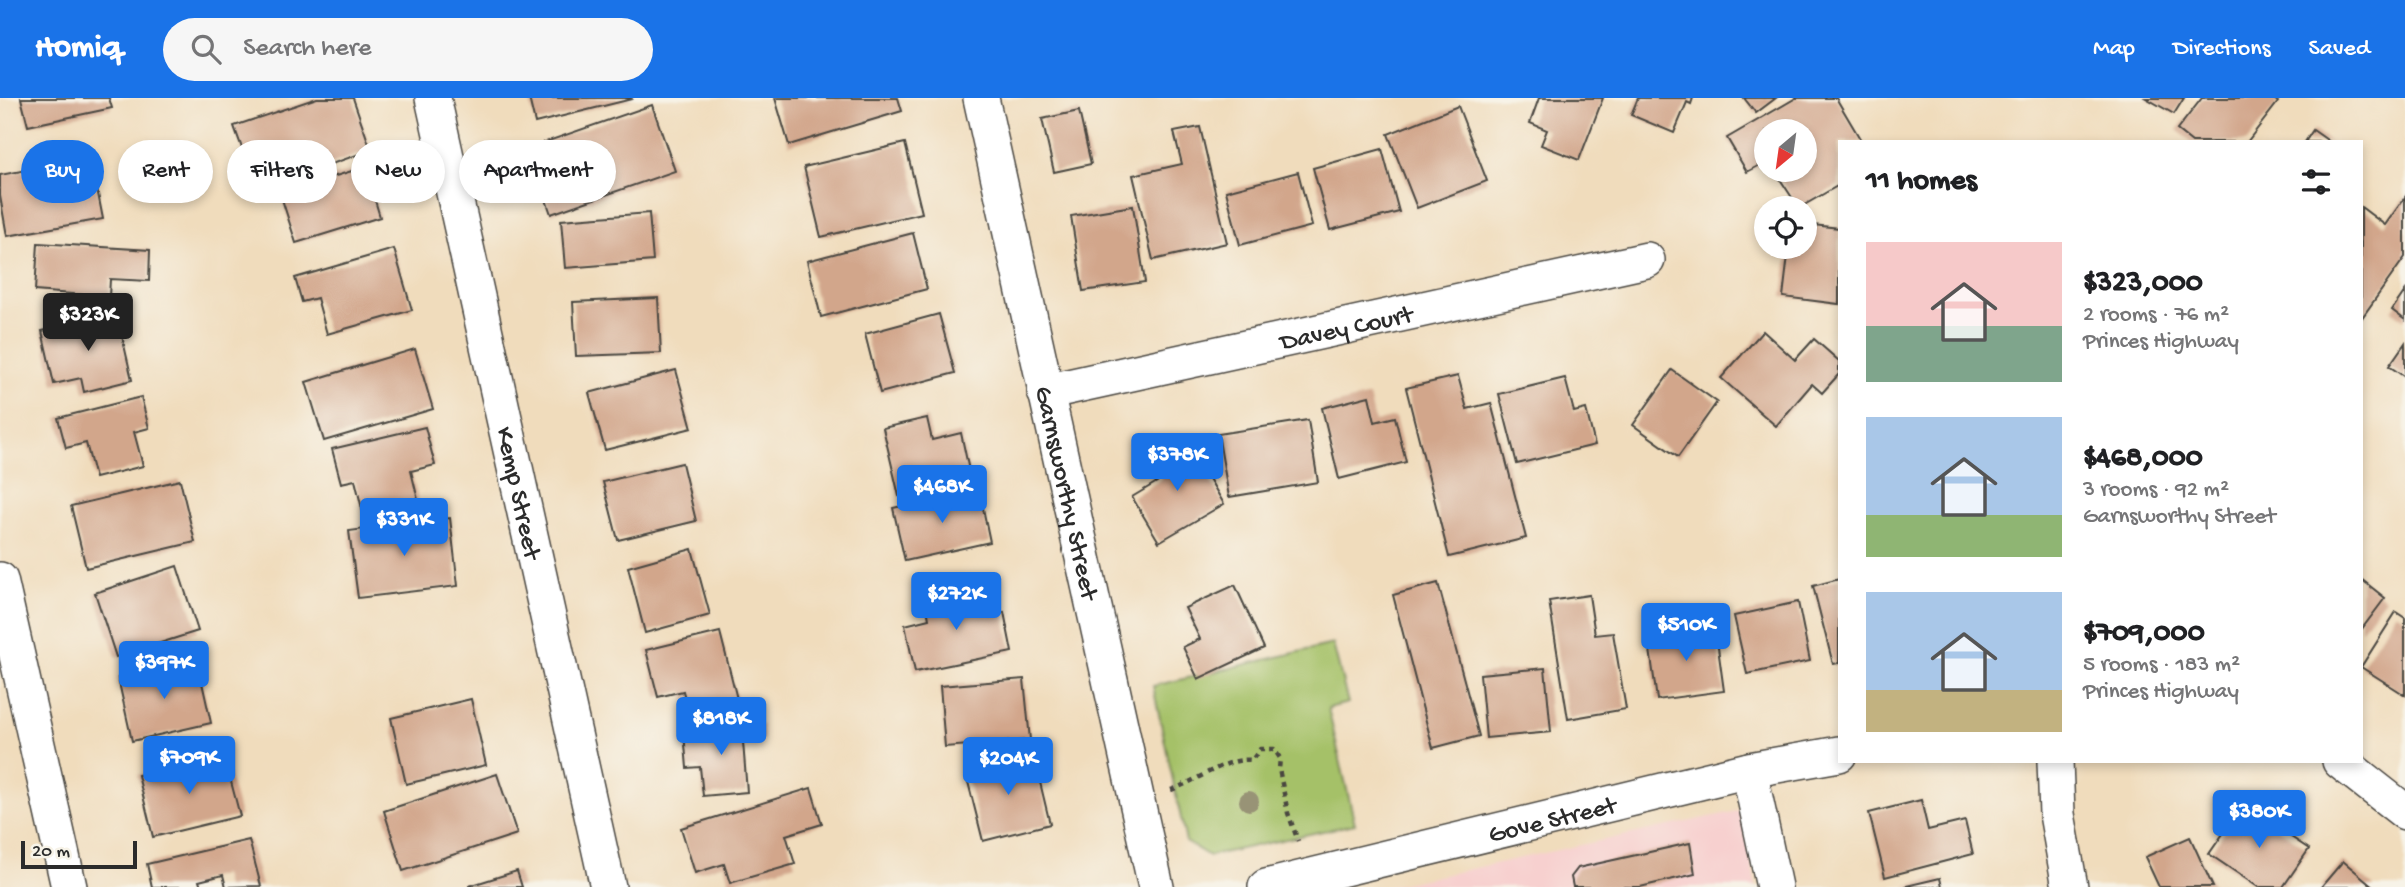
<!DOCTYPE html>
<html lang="en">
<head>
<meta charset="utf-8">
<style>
  body { margin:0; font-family:"Gochi Hand",sans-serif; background:#f6f6f6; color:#202124; height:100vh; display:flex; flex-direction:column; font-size:26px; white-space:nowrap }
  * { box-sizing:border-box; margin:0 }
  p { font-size:23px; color:#757577 }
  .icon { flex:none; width:38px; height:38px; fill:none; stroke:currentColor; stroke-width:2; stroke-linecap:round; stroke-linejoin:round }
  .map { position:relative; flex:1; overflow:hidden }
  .side { position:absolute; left:1838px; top:42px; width:525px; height:623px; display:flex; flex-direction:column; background:#fff; border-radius:0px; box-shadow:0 4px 10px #0003 }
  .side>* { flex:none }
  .guide { position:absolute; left:21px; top:42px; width:665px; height:63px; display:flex; gap:14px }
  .needle { width:46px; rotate:209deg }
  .tools { position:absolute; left:1754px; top:21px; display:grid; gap:14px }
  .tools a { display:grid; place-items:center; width:63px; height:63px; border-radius:50%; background:#fff; box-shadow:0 4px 10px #0003; font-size:35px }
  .scale { position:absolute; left:21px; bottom:18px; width:116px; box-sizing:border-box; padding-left:7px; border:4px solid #2b2b2b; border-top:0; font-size:19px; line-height:24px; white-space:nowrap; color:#2b2b2b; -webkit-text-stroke:5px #f7f3e8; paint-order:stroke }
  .price { position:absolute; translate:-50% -60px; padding:0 16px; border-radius:7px; background:#1a73e8; color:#fff; font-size:23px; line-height:46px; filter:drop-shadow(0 2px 4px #0008) }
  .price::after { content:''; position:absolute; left:50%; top:42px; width:21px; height:16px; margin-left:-10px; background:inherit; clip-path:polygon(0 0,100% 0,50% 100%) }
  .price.selected { background:#222; color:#fff }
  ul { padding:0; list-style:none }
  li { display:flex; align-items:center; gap:21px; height:175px; padding:0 28px }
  li span { display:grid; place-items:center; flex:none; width:196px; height:140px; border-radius:0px; color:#555 }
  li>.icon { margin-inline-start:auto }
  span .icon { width:84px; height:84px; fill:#fffc; stroke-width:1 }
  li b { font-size:30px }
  h2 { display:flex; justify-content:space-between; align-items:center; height:84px; padding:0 28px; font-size:30px }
  .tag { padding:0 24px; border-radius:32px; background:#fff; box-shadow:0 4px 10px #0003; font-size:24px; line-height:63px }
  .tag.selected { background:#1a73e8; color:#fff }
  header { display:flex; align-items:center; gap:42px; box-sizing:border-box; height:98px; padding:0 35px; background:#1a73e8; color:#fff }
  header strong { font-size:33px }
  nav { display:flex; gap:38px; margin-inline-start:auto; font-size:24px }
  .search { width:490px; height:63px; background:#f6f6f6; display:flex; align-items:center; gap:18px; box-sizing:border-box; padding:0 24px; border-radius:38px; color:#757577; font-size:26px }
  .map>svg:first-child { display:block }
  .built { fill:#f7d0cf }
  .green { fill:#a5c167; stroke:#687649; stroke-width:2 }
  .building { fill:#d2a68b }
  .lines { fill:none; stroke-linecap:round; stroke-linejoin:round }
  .street-casing { stroke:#494641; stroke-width:38 }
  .path { stroke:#494641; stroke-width:4.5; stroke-dasharray:5 5; stroke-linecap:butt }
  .street { stroke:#fff; stroke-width:35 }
  .tree { fill:#989376 }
  .labels { text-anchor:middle; stroke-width:7; stroke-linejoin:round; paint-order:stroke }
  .street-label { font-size:26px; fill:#2b2b2b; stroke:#f7f3e8 }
</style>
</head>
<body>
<header>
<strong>Homiq</strong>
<div class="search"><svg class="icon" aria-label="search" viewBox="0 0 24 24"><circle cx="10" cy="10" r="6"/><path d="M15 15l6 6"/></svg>Search here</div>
<nav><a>Map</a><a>Directions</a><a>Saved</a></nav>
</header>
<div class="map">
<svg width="2405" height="789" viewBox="0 0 2405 789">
  <rect width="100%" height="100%" fill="#f7f3e8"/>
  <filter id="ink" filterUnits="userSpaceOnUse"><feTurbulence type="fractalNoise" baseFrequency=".0143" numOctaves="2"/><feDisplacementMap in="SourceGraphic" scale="14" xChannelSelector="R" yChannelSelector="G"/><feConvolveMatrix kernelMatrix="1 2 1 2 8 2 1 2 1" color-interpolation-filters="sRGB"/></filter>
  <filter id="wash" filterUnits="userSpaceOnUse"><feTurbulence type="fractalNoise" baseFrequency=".00686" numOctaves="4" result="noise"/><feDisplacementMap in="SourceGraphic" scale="28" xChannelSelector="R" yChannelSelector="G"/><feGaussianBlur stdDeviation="1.57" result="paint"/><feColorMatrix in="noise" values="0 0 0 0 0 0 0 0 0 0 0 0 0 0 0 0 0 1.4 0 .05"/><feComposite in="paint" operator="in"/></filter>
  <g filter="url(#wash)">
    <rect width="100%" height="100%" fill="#f0dcbc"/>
    <polygon class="built" points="1742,712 1756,789 1387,789"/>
    <polygon class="green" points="1333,546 1348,605 1328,610 1355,726 1209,758 1186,744 1153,588"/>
    <g id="blocks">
      <g class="building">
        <polygon points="21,0 109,0 112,10 28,28"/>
        <polygon points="317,0 353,0 371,52 309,74 303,57 251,75 234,28"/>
        <polygon points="529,0 631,0 632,1 535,25"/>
        <polygon points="775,0 898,0 902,13 789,47"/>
        <polygon points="1539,0 1603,0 1579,62 1541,47 1547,32 1530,25"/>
        <polygon points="1638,0 1693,0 1691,6 1687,4 1674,35 1631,17"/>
        <polygon points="1744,0 1776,0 1756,15"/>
        <polygon points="1796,0 1836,0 1862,44 1839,44 1839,87 1799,110 1774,72 1804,72 1804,33 1766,33 1766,64 1747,74 1727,40"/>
        <polygon points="2146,0 2184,0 2174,16"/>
        <polygon points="2202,0 2272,0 2278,4 2247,44 2192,44 2177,32"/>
        <polygon points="652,7 675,73 551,116 528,50"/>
        <polygon points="1458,8 1487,83 1417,110 1388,36"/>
        <polygon points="1079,13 1091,66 1054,74 1042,21"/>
        <polygon points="1200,29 1227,145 1153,162 1133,77 1182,66 1174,34"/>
        <polygon points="2313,32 2330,44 2305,44"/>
        <polygon points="905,45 922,115 821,139 804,69"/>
        <polygon points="1382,51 1399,114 1330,132 1313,70"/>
        <polygon points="91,60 103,121 7,138 0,98 0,77"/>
        <polygon points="365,69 380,119 296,145 280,95"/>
        <polygon points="1298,74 1312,128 1240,147 1226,93"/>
        <polygon points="2405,99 2405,159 2361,221 2361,109 2385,127"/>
        <polygon points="1133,108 1145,184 1083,193 1071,118"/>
        <polygon points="649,115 653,163 565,170 561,122"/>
        <polygon points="1804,126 1839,130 1839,206 1783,199 1789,149 1804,149"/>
        <polygon points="913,135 927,191 821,219 807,163"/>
        <polygon points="38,145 150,152 149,183 110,181 109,199 35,193"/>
        <polygon points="394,151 412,212 327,236 317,200 302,204 295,180"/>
        <polygon points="2405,193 2405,222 2392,212"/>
        <polygon points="658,200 661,255 576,258 573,204"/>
        <polygon points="117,216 132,282 84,294 81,280 54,286 42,233"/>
        <polygon points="939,216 955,275 880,295 865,236"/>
        <polygon points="1763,233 1795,262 1814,241 1839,263 1839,276 1822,295 1812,286 1776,328 1721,280"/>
        <polygon points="2405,245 2405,279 2389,268"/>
        <polygon points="415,251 433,311 324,343 306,284"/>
        <polygon points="676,272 692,330 605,352 589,295"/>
        <polygon points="1672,272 1717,304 1678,359 1633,327"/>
        <polygon points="1458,278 1467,311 1491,305 1526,440 1449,459 1406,290"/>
        <polygon points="1565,280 1574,314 1586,311 1595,347 1517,366 1499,296"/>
        <polygon points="1369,298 1375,324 1395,319 1406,364 1339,381 1322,310"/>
        <polygon points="141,299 149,330 134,334 143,368 95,380 86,345 66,350 58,320"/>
        <polygon points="927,320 932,342 961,335 971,382 899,398 883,330"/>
        <polygon points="1308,322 1318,384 1229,399 1218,336"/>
        <polygon points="425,329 435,367 411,373 420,410 365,423 355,382 341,385 332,351"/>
        <polygon points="1187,343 1224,406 1159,444 1132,399 1162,381 1152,363"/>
        <polygon points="682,365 696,423 618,442 603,384"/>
        <polygon points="180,382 195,444 86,470 71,408"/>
        <polygon points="979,391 990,444 905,463 893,410"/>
        <polygon points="450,420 458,488 358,500 349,433"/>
        <polygon points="692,451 710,517 645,535 628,469"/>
        <polygon points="177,468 198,533 116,559 95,495"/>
        <polygon points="1839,481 1839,565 1833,566 1813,488"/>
        <polygon points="2361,481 2385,500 2361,532"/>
        <polygon points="1438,485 1479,638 1433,650 1393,497"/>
        <polygon points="1235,487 1264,550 1198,581 1183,549 1200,541 1185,510"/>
        <polygon points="966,490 969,504 985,501 988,517 1004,514 1012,554 915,574 905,527 929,521 925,499"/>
        <polygon points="1589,497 1595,537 1613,535 1626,611 1568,621 1549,503"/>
        <polygon points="1798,504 1810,563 1747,576 1734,518"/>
        <polygon points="2396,514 2405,520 2405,597 2361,569"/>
        <polygon points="1715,528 1724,593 1657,602 1648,537"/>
        <polygon points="720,534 737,601 688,613 683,593 658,599 646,552"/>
        <polygon points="197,562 211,625 132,643 118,580"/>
        <polygon points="1545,570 1551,634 1486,640 1480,576"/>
        <polygon points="1024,581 1030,642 945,649 940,588"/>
        <polygon points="471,601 486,667 406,686 391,620"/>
        <polygon points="763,627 764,641 743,644 747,694 703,698 700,669 687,670 684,634"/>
        <polygon points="1033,655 1050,726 983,743 965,672"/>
        <polygon points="224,657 240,718 153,739 138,677"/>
        <polygon points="497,676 517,736 403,773 384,713"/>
        <polygon points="811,690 822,726 786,737 795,766 730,785 724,766 695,775 681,730"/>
        <polygon points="1921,702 1928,732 1965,723 1973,756 1885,779 1869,715"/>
        <polygon points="2243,707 2309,751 2283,789 2258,789 2209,756"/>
        <polygon points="2190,739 2213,789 2159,789 2145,759"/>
        <polygon points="249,742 261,788 226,789 223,777 199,783 201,789 152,789 147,766"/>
        <polygon points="1690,745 1695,776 1640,789 1573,789 1571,779 1578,770"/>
        <polygon points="2343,763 2374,789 2321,789"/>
        <polygon points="517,773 522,789 469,789 469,788"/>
        <polygon points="1940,780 1942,789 1906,789 1906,788"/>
      </g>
    </g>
  </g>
  <g filter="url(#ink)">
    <use href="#blocks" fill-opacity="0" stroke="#494641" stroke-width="2"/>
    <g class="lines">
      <defs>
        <g id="street">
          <path id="s1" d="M433,0l175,789"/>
          <path id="s2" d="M981,0l175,789"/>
          <path id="s3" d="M1045,294l602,-132"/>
          <polyline points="0,482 69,789"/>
          <polyline points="2055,663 2057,716 2070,789"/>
          <polyline points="2340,663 2405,714"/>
          <polyline points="1749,672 1774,789"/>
          <path id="s4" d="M1266,789l483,-117 90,-16"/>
        </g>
      </defs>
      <use href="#street" class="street-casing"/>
      <path class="path" d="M1171,692c26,-9 56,-33 81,-30l8,-11h14l6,9 -1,11 9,44 10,28"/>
      <use href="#street" class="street"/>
    </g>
    <circle class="tree" cx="1249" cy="703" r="10"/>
  </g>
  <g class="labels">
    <g class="street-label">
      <text dy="9" stroke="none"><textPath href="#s3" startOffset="308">Davey Court</textPath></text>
      <text dy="9" stroke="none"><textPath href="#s1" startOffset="404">Kemp Street</textPath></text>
      <text dy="9" stroke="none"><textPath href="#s2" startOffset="404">Garnsworthy Street</textPath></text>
      <text dy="9" stroke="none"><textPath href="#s4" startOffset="294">Gove Street</textPath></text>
    </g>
  </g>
</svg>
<div class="tools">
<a><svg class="needle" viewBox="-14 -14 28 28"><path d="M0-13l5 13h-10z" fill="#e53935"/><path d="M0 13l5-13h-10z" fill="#757577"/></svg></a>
<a><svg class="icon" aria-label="locate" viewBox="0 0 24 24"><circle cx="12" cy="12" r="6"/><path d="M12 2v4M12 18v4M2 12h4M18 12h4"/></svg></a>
</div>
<div class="scale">20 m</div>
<b class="price selected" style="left:88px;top:255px">$323K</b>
<b class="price" style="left:1177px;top:395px">$378K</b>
<b class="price" style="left:942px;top:427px">$468K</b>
<b class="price" style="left:404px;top:460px">$331K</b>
<b class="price" style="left:956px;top:534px">$272K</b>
<b class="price" style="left:1686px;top:565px">$510K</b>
<b class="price" style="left:164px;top:603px">$397K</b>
<b class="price" style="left:721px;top:659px">$818K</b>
<b class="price" style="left:189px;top:698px">$709K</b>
<b class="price" style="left:1008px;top:699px">$204K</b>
<b class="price" style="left:2259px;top:752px">$380K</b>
<div class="guide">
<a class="tag selected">Buy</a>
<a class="tag">Rent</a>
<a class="tag">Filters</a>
<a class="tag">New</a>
<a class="tag">Apartment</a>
</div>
<section class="side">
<h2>11 homes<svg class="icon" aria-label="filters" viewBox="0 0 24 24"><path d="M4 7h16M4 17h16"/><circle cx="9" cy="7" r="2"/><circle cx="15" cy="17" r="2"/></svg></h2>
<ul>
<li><span style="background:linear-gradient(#f6c9c9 60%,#7fa58c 0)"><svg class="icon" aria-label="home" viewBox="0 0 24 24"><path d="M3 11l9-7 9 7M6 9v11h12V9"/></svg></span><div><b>$323,000</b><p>2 rooms · 76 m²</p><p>Princes Highway</p></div></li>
<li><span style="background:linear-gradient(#a9c7e8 70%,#8fb573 0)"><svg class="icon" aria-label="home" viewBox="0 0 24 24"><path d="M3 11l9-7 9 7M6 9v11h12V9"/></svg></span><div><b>$468,000</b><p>3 rooms · 92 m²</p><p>Garnsworthy Street</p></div></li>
<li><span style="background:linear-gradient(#a9c7e8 70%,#c2b280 0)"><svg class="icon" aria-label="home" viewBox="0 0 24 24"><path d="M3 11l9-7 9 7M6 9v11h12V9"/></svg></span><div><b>$709,000</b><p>5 rooms · 183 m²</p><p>Princes Highway</p></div></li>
</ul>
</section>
</div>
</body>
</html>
